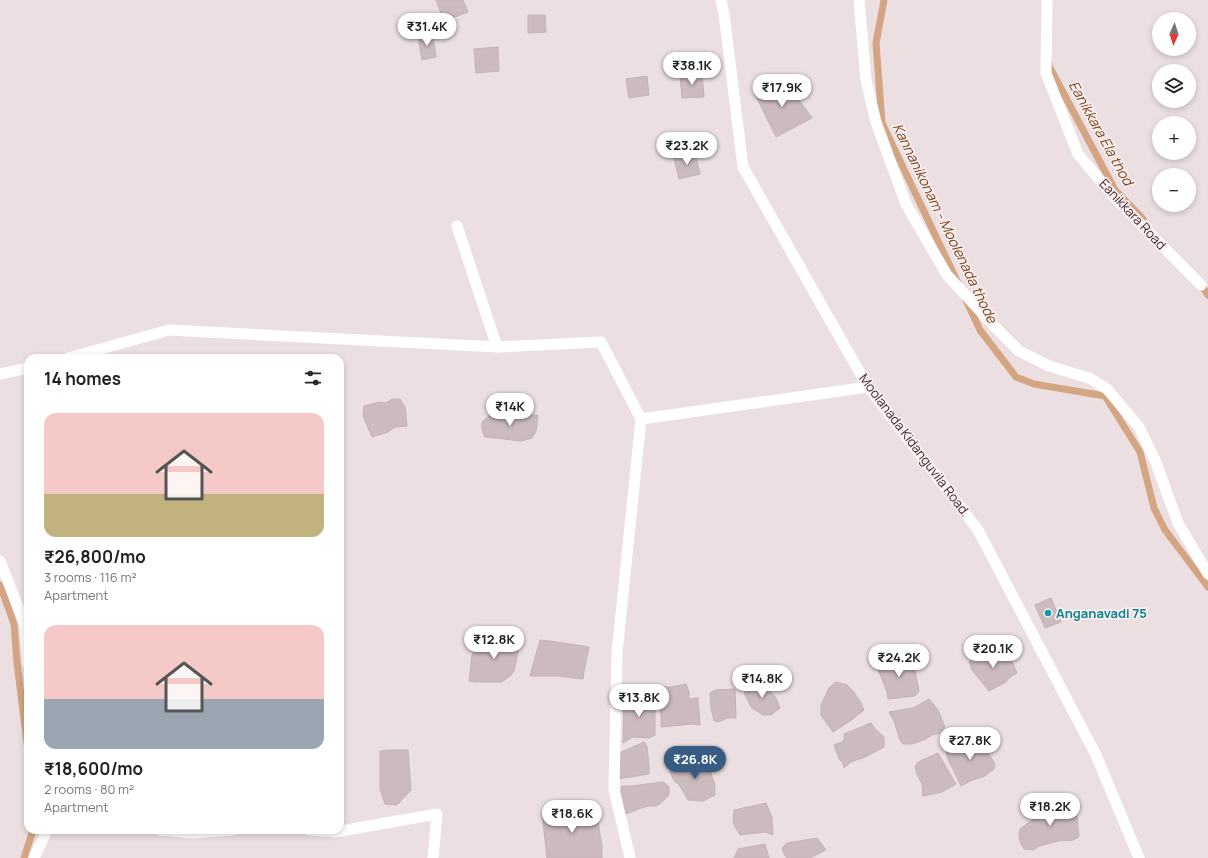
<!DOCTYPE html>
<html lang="en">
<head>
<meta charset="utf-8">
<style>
  body { margin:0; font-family:Manrope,sans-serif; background:#f6f6f6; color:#222; height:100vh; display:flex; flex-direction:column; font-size:15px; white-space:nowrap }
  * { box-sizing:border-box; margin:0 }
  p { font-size:13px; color:#767676 }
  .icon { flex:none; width:22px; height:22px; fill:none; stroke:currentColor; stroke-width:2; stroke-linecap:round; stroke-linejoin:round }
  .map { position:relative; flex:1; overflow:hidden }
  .side { position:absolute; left:24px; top:354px; width:320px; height:480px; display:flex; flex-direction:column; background:#fff; border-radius:12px; box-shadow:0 2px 6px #0003 }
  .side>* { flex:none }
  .needle { width:26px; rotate:183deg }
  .controls { position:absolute; left:1152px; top:12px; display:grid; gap:8px }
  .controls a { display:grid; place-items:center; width:44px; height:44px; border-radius:50%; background:#fff; box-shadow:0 2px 6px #0003; font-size:20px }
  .price { position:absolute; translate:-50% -34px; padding:0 9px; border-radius:14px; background:#fff; color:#222; font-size:13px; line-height:26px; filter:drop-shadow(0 1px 2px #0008) }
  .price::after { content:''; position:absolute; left:50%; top:24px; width:12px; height:9px; margin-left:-6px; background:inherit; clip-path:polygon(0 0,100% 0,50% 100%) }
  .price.current { background:#365c83; color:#fff }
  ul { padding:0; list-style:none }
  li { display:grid; align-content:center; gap:8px; height:212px; padding:0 20px }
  li span { display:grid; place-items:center; height:124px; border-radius:12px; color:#555 }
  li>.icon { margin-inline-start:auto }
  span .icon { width:72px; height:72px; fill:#fffc; stroke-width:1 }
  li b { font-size:17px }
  h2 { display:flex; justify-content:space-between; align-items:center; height:48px; padding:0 20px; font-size:17px }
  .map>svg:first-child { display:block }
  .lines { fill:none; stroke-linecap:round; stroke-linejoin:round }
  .stream { stroke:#d4a583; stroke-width:7 }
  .building { fill:#ccbbbe; stroke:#c5b1b4 }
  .minor { stroke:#fff; stroke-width:11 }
  .culture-dot { fill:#0f9aa8; stroke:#f8eff1; stroke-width:1.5 }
  .labels { text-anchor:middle; stroke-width:3.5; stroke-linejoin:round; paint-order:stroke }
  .street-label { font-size:13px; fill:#3c1f1f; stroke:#f8eff1 }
  .culture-label { font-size:13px; font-weight:bold; fill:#0d838f; stroke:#f8eff1; text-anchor:start }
  .water-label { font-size:14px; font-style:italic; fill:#7b4116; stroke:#f8eff1 }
</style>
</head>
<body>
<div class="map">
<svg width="1208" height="858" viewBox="0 0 1208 858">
  <rect width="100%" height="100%" fill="#ebdfe1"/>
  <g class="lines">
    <g class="stream">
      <polyline points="884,0 876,43 882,123 958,283"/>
      <polyline points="1049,63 1049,66 1115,190 1143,219"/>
      <polyline points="1199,282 1208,295"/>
      <polyline points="966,300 980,330 1016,377 1034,384 1105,396 1140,452 1154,508 1165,530 1208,587"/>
      <polyline points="0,585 14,624 17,663 28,750"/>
      <polyline points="24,858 33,830"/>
    </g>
  </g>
  <g class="building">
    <polygon points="436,0 463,0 468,12 444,21"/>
    <polygon points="528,15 545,15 546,32 528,33"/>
    <polygon points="433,35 436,57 422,60 418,38"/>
    <polygon points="498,47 499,71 476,73 474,49"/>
    <polygon points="702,74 704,97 682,98 680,76"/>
    <polygon points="647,76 649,95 629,98 626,79"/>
    <polygon points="785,81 812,118 776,137 755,94"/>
    <polygon points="695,154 700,174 679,179 674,159"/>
    <polygon points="392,399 400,399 405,407 407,426 395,427 388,432 372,437 363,416 364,406 380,402 386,403"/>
    <polygon points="492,413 500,418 538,415 536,431 532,438 521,441 485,437 482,429 482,422"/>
    <polygon points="1051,598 1061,622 1045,628 1035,605"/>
    <polygon points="497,638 512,639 520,643 514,671 510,676 502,682 476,682 469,681 472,655 481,641"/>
    <polygon points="540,640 550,641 589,647 584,671 583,679 558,676 530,676"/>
    <polygon points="998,650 1009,655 1017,673 1010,677 1006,682 989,691 972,670 969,662 974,658 986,652"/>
    <polygon points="899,659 913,660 919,691 915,696 888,699 887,692 878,669 881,663"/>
    <polygon points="760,680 776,698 780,708 771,715 763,715 752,708 745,695 744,689"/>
    <polygon points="836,682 847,685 852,690 860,701 864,710 853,719 833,732 821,715 821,705 829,688"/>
    <polygon points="686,684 689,692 689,699 698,698 700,725 692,724 661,727 661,717 659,701 659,693 663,687 671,687"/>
    <polygon points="735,689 736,718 727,718 719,722 714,721 711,708 710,693 716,690"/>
    <polygon points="643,695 653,700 655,706 655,735 649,738 633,737 623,743 624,699"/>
    <polygon points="929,699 938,710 945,727 940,733 932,735 926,739 912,744 903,744 900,740 894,721 889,712 913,708"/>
    <polygon points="871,723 875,729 884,737 884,747 865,757 851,762 844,768 843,763 839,759 834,745 844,741 844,734"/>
    <polygon points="978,738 994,762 995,768 985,776 970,781 961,786 948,759 946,752 947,747 955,747 965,740"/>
    <polygon points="644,742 647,746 649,766 649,774 617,779 617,754"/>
    <polygon points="388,750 408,750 411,790 397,805 385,804 380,789 380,751"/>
    <polygon points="938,753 956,784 942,792 923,796 922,784 917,774 915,767 918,762"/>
    <polygon points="709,759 711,774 715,784 715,795 703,801 688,800 680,786 673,779 670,771 676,766"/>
    <polygon points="664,782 669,787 669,795 661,803 656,806 648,806 641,808 626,814 620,795 622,786 631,786"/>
    <polygon points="766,803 772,817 773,835 765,832 740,835 733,823 734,810"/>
    <polygon points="1060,803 1068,804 1072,809 1077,817 1079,837 1073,840 1058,841 1039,846 1033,850 1024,849 1020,842 1019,833 1020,829 1048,808"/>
    <polygon points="563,808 596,811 602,846 602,858 547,858 542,813 552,809"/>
    <polygon points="817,838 826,850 810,858 787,858 784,854 782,848 787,843"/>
    <polygon points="765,844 769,858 734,858 738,849"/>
  </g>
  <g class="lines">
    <g class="minor">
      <polyline points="721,0 724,14 743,167 868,387 978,530 1096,755 1139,858"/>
      <polyline points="859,0 866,80 876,122 906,204 947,275 995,327 1019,351 1049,366 1089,378 1107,389 1139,427 1155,460 1178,523 1208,574"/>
      <polyline points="1047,0 1046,73 1078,154 1116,199 1201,285"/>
      <polyline points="497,347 601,342 641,419 617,653 614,789 630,858"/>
      <polyline points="68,358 169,330 497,347 457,226"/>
      <polyline points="0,374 28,368"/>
      <polyline points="641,419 868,387"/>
      <polyline points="0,561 25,625 28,664"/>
      <polyline points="160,830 193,833 234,830"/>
      <polyline points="309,830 335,832 437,814 433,858"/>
      <polyline points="34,858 45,835 44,830"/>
    </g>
  </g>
  <circle class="culture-dot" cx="1048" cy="613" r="4"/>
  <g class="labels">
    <g class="street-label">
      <text transform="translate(1133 214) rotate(47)" y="5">Eanikkara Road</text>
      <text transform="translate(915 445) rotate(53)" y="5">Moolanada Kidanguvila Road.</text>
    </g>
    <g class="culture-label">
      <text x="1056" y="618">Anganavadi 75</text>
    </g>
    <g class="water-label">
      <text transform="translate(1101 133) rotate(61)" y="5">Eanikkara Ela thod</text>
      <text transform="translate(945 223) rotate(64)" y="5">Kannanikonam - Moolenada thode</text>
    </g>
  </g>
</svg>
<div class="controls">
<a><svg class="needle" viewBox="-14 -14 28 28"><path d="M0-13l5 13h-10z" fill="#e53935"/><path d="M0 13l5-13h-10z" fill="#767676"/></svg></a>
<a><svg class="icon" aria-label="layers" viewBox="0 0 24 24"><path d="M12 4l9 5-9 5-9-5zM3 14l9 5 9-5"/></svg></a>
<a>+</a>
<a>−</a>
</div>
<b class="price" style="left:427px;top:47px">₹31.4K</b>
<b class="price" style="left:692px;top:86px">₹38.1K</b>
<b class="price" style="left:782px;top:108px">₹17.9K</b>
<b class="price" style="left:687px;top:166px">₹23.2K</b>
<b class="price" style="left:510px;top:427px">₹14K</b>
<b class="price" style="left:494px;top:660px">₹12.8K</b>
<b class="price" style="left:993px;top:669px">₹20.1K</b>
<b class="price" style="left:899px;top:678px">₹24.2K</b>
<b class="price" style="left:762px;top:699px">₹14.8K</b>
<b class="price" style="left:639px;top:718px">₹13.8K</b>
<b class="price" style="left:970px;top:761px">₹27.8K</b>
<b class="price current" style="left:695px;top:780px">₹26.8K</b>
<b class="price" style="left:1050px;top:827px">₹18.2K</b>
<b class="price" style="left:572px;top:834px">₹18.6K</b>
<section class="side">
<h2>14 homes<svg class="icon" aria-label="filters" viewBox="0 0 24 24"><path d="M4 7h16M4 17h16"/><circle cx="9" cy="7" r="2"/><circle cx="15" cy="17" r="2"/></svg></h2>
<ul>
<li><span style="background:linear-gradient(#f6c9c9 65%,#c2b280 0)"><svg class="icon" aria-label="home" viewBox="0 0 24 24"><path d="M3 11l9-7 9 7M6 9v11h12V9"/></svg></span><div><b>₹26,800/mo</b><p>3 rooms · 116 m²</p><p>Apartment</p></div></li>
<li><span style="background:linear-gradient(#f6c9c9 60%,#9aa5b1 0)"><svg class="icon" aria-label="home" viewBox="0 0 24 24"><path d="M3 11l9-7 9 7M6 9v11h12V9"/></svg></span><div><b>₹18,600/mo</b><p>2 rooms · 80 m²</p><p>Apartment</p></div></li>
</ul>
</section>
</div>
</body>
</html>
